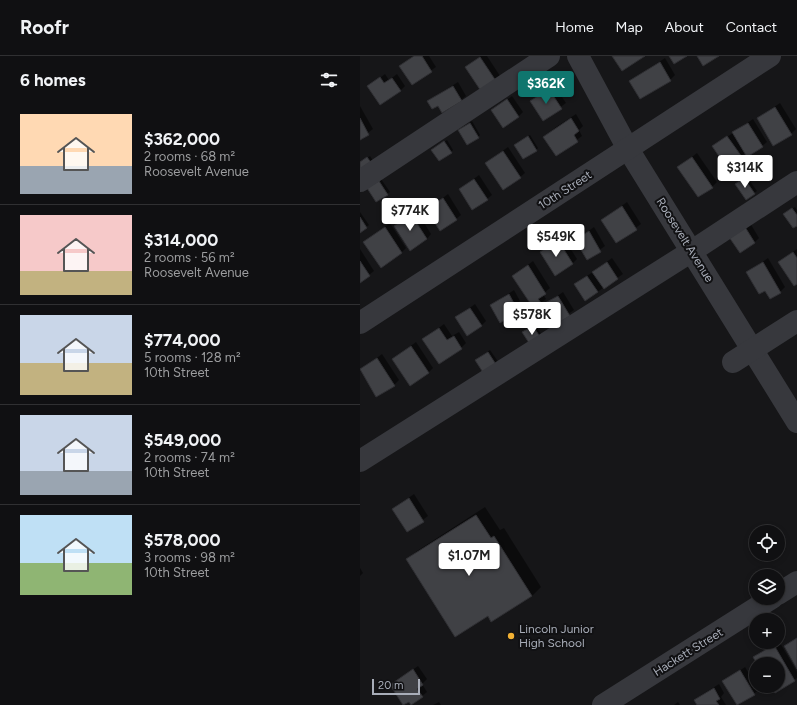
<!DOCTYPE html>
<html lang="en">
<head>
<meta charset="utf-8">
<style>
  body { margin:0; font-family:Figtree,sans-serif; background:#19191b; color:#f1f3f6; height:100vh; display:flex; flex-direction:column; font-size:15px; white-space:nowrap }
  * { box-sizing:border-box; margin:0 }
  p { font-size:13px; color:#9c9d9f }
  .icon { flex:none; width:22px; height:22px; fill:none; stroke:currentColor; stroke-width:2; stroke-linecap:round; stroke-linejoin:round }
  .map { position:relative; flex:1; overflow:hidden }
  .sheet { display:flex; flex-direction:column; background:#101012; width:360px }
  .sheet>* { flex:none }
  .buttons { position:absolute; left:389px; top:469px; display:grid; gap:8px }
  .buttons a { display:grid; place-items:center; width:36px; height:36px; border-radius:50%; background:#101012; box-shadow:0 2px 6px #0003,0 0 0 1px #303032; font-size:20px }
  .scale { position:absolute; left:12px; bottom:10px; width:48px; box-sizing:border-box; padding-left:4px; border:2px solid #a8adb8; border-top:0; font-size:11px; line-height:14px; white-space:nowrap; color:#a8adb8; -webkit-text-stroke:3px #111113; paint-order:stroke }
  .price { position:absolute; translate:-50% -34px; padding:0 9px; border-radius:4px; background:#fff; color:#222; font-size:13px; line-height:26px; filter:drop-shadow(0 1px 2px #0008) }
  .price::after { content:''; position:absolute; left:50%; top:24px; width:12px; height:9px; margin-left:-6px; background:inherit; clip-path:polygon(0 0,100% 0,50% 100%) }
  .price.current { background:#0f766e; color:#fff }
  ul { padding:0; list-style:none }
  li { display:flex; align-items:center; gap:12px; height:100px; padding:0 20px }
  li+li { border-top:1px solid #303032 }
  li span { display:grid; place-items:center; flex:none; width:112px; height:80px; border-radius:0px; color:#555 }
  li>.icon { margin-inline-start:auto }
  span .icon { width:48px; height:48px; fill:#fffc; stroke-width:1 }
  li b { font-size:17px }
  h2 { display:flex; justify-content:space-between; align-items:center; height:48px; padding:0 20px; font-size:17px }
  header { display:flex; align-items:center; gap:24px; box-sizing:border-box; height:56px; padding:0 20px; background:#101012; border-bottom:1px solid #303032 }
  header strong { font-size:19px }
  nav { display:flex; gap:22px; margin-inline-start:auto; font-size:14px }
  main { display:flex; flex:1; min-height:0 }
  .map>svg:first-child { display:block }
  .shadow { fill:#0007 }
  .building { fill:#404145; stroke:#303034 }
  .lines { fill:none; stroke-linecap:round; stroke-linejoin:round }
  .minor { stroke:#37383d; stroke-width:22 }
  .poi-dot { fill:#f2b134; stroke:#111113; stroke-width:1.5 }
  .labels { text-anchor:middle; stroke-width:4; stroke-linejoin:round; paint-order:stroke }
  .street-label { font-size:12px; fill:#a8adb8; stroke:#111113 }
  .poi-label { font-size:12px; fill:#a8adb8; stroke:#111113; text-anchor:start }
</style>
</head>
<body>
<header>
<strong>Roofr</strong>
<nav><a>Home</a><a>Map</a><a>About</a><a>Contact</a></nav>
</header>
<main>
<section class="sheet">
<h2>6 homes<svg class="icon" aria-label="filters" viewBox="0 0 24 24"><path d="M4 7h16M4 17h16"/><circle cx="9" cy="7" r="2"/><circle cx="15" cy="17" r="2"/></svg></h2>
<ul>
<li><span style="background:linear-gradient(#ffd9b3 65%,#9aa5b1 0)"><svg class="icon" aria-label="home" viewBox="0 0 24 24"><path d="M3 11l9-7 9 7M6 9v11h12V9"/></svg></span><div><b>$362,000</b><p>2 rooms · 68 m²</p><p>Roosevelt Avenue</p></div></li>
<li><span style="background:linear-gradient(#f6c9c9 70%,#c2b280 0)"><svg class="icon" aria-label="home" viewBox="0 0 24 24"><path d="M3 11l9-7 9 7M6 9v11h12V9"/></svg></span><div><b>$314,000</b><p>2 rooms · 56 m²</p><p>Roosevelt Avenue</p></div></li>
<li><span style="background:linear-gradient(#c9d6e8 60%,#c2b280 0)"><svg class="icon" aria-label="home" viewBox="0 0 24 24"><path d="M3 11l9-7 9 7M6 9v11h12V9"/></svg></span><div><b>$774,000</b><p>5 rooms · 128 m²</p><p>10th Street</p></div></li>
<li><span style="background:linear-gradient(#c9d6e8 70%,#9aa5b1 0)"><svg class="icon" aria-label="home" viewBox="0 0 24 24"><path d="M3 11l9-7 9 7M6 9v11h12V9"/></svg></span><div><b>$549,000</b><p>2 rooms · 74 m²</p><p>10th Street</p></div></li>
<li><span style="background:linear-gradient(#bfe0f5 60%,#8fb573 0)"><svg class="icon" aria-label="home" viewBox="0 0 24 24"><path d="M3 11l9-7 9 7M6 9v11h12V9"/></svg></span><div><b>$578,000</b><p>3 rooms · 98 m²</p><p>10th Street</p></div></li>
</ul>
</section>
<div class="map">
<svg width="437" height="649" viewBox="0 0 437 649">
  <rect width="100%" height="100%" fill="#161618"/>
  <g class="shadow">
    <polygon points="53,0 69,0 76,11 52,28 41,10"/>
    <polygon points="121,0 127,0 144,26 139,30 106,12"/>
    <polygon points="305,2 315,19 310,24 270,25"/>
    <polygon points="25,18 29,24 37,18 45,30 40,35 9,30"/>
    <polygon points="98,26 106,40 101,44 68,45"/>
    <polygon points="194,29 206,47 183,64 171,45"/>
    <polygon points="152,40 163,56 158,61 133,54"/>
    <polygon points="420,47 436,73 431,78 398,62"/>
    <polygon points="0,50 13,73 0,83"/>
    <polygon points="216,58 223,70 219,74 222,80 196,99 185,81 196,71"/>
    <polygon points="393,63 407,86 402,90 386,96 381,101 354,90"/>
    <polygon points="112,65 120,79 118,81 100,74"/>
    <polygon points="170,79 178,92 176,94 157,87"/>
    <polygon points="87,84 93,94 91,96 75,92"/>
    <polygon points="148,91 165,117 160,121 126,107"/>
    <polygon points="337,97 357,126 352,131 319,111"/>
    <polygon points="10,100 16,109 0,107"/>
    <polygon points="119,119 132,139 127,143 100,133"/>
    <polygon points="387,121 397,135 394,137 378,126"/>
    <polygon points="21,123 30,136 17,145 8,132"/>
    <polygon points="88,138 101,159 96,163 67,154"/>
    <polygon points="267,146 281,168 256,186 242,164"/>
    <polygon points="435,151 437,154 437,168 427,156"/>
    <polygon points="56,154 71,178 67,183 35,170"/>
    <polygon points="0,156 9,169 0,176"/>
    <polygon points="30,167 46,192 41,197 4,186"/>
    <polygon points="390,167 399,182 394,187 370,181"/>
    <polygon points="234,171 245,190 227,203 216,184"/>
    <polygon points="203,181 217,203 212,208 181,196"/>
    <polygon points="0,193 14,215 0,226"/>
    <polygon points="437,193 437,227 419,206"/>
    <polygon points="252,202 263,218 226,244 216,228"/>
    <polygon points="408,202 425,231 420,236 405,233 388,216"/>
    <polygon points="173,205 190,232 183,238 186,243 181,247 153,220"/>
    <polygon points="154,234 160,245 152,252 154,255 141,265 131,249"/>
    <polygon points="203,236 214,254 194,268 183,250"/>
    <polygon points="115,248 126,265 121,270 96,262"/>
    <polygon points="84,268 92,280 99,276 106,287 101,292 64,283"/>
    <polygon points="175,268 183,281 166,274"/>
    <polygon points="56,286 73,312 68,317 33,303"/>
    <polygon points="130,294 139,307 125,317 118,302"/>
    <polygon points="22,298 39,324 34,329 1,314"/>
    <polygon points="54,438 68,460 48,475 33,453"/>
    <polygon points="125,451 140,474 144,472 181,531 172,540 128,559 48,503 57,495"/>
    <polygon points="0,512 3,517 0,520"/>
    <polygon points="419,585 437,616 437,622 415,636 412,630 418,630 418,608 398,608 395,602"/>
    <polygon points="58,610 67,623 62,628 67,636 62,640 31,629"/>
    <polygon points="385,611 399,634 378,648 364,625"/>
    <polygon points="359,628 364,637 361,641 366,649 338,649 335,644 340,640"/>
    <polygon points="79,646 81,649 73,649"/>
    <polygon points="318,646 320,649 314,649"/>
  </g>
  <g class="building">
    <polygon points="54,0 62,0 72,16 52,29 39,10"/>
    <polygon points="252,0 285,0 262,15"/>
    <polygon points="309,0 327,0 314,8"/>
    <polygon points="337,0 359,0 343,10"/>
    <polygon points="120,1 140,31 125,41 105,11"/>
    <polygon points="300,6 311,25 280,43 269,25"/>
    <polygon points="20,21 24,27 32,22 41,35 20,49 7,30"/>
    <polygon points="93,30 102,45 82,57 78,50 72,53 67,45"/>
    <polygon points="189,33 202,53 183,65 170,45"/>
    <polygon points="147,43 159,61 143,72 131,54"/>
    <polygon points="415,51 432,79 413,90 397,62"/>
    <polygon points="0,62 9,79 0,84"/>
    <polygon points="211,62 219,75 214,79 218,86 196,100 183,81"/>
    <polygon points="110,67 119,82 107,89 98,74"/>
    <polygon points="388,67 403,91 387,101 372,76"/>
    <polygon points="168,80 177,95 163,103 154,89"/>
    <polygon points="367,80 382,101 367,112 352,90"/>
    <polygon points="84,85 92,97 79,105 71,94"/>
    <polygon points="143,95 161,122 143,134 125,107"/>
    <polygon points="7,101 15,112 0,116 0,106"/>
    <polygon points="332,101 353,132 338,141 317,111"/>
    <polygon points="384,122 395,138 386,144 375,128"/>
    <polygon points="114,123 128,144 112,154 99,133"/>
    <polygon points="19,125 28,139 16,146 7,132"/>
    <polygon points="83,142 97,164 80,175 66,153"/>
    <polygon points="262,150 277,174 256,187 241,164"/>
    <polygon points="432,152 437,159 437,170 433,172 423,158"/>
    <polygon points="51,158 67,183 50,195 34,170"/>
    <polygon points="0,161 7,172 0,177"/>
    <polygon points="25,171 42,197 21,212 3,186"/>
    <polygon points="385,171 395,187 380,197 369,181"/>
    <polygon points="229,175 241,196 227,204 215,184"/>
    <polygon points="198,184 213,208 195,220 180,196"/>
    <polygon points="433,196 437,202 437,228 434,230 418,206"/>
    <polygon points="0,205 10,220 0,227"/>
    <polygon points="247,206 258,223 244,233 232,216"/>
    <polygon points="403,206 421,237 410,243 405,235 399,238 386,216"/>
    <polygon points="168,209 186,238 178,243 182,248 174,253 152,220"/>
    <polygon points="227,220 238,236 225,245 214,228"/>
    <polygon points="149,238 156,251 147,256 150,261 140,267 130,249"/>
    <polygon points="198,240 210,260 193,270 181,249"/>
    <polygon points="110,252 122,270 107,280 95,261"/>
    <polygon points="173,270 182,284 171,290 162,276"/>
    <polygon points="79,272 87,284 94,280 102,293 79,308 62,283"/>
    <polygon points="51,290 69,317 50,330 32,303"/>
    <polygon points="128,296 137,310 124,318 115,304"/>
    <polygon points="17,302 35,330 16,341 0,313"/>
    <polygon points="49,442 64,466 47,476 32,453"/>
    <polygon points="116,459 131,482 134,480 172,540 131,566 128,560 95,581 46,503"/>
    <polygon points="437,582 437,613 424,590"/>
    <polygon points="414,589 435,625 415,637 410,630 418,630 418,608 397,608 393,601"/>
    <polygon points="53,613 63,629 57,633 63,641 51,649 49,646 43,649 30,629"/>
    <polygon points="380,614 395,639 377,649 362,625"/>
    <polygon points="354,632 360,643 356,645 359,649 337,649 334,644"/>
  </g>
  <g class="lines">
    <g class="minor">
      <polyline points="218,0 268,93 437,366"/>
      <polyline points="0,125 189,0"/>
      <polyline points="0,267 410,0"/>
      <polyline points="373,306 437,265"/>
      <polyline points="0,405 332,195 437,126"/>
      <polyline points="418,538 437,526"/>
      <polyline points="243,649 412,542"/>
    </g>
  </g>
  <circle class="poi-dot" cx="151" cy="580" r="4"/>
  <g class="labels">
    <g class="street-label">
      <text transform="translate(205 134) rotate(-33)" y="4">10th Street</text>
      <text transform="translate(325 184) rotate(58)" y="4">Roosevelt Avenue</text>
      <text transform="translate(328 596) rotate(-32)" y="4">Hackett Street</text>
    </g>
    <g class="poi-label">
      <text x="159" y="577">Lincoln Junior<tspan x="159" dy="14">High School</tspan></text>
    </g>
  </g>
</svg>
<div class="buttons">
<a><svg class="icon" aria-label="locate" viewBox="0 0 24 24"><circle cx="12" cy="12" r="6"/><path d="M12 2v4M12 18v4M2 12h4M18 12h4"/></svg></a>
<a><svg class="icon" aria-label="layers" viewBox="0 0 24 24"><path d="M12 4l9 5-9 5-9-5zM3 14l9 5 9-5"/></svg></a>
<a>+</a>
<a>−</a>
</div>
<div class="scale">20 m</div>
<b class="price current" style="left:186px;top:49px">$362K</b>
<b class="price" style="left:385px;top:133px">$314K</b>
<b class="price" style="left:50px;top:176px">$774K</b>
<b class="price" style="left:196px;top:202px">$549K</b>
<b class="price" style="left:172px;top:280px">$578K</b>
<b class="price" style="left:109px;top:521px">$1.07M</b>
</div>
</main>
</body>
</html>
